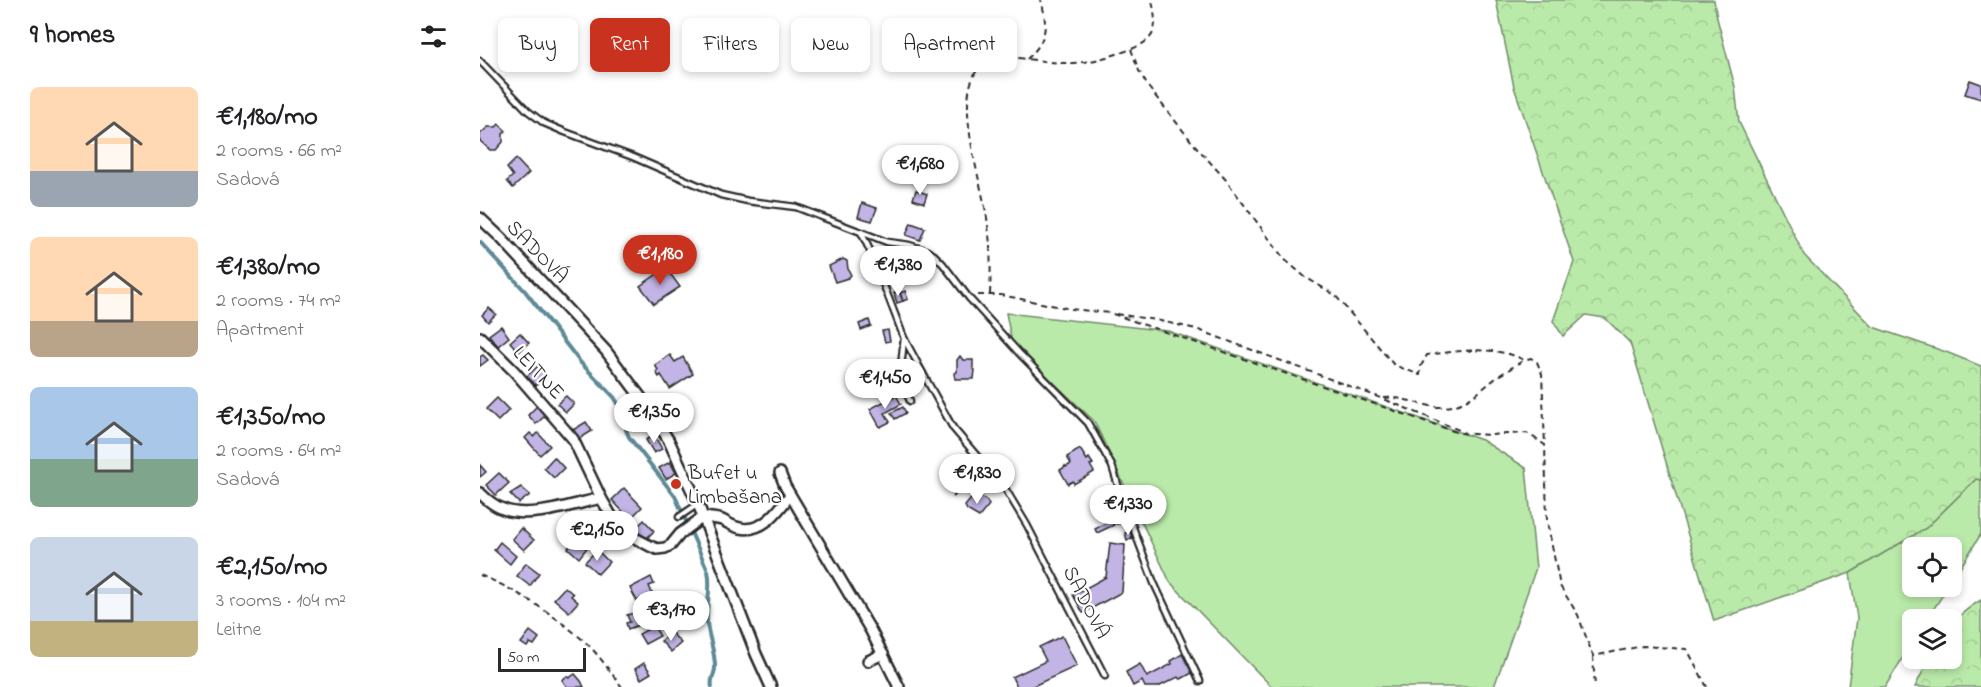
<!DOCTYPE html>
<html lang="en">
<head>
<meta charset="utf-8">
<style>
  body { margin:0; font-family:"Indie Flower",sans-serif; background:#f6f6f6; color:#202124; height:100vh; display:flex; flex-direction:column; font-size:22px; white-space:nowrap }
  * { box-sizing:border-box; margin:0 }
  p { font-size:20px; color:#757577 }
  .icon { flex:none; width:33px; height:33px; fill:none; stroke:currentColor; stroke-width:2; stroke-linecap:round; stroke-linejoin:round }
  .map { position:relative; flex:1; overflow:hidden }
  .sheet { display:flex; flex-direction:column; background:#fff; width:480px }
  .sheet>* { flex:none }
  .guide { position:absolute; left:18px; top:18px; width:570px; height:54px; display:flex; gap:12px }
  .controls { position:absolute; left:1422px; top:537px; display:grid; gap:12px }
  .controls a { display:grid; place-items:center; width:60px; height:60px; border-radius:9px; background:#fff; box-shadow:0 3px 9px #0003; font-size:30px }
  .scale { position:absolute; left:18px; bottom:15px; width:88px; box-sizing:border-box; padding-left:6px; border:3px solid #2b2b2b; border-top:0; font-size:16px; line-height:21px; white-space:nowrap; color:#2b2b2b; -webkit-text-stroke:4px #fff; paint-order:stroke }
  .price { position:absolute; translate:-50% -51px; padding:0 14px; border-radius:21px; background:#fff; color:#222; font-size:20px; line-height:39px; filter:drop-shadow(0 2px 3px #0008) }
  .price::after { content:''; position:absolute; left:50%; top:36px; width:18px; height:14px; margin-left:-9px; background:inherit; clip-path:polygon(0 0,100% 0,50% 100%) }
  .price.active { background:#c8321e; color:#fff }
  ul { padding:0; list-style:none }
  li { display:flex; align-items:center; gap:18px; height:150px; padding:0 30px }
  li span { display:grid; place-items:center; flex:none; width:168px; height:120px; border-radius:9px; color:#555 }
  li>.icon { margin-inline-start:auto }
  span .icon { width:72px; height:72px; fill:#fffc; stroke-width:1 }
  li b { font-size:26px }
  h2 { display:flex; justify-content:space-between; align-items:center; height:72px; padding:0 30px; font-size:26px }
  .pill { padding:0 21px; border-radius:9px; background:#fff; box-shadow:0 3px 9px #0003; font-size:21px; line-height:54px }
  .pill.active { background:#c8321e; color:#fff }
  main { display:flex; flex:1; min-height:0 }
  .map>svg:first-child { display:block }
  .green { fill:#baeaa9; stroke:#728a6a; stroke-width:1.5 }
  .forest { fill:url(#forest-crowns); stroke:#728a6a; stroke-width:1.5 }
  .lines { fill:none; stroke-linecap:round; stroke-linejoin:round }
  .stream { stroke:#5d8a96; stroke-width:4 }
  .building { fill:#c2b4e5; stroke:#2b2b2b; stroke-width:1.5 }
  .lane-casing { stroke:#2b2b2b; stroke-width:9 }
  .street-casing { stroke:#2b2b2b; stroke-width:14 }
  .path { stroke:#2b2b2b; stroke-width:2; stroke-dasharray:6 4.5; stroke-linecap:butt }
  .lane { stroke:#fff; stroke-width:4.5 }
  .street { stroke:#fff; stroke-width:9 }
  .poi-dot { fill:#c8321e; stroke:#fff; stroke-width:2 }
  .labels { text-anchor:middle; stroke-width:4.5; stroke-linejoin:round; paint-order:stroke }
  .street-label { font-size:21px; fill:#2b2b2b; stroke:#fff }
  .poi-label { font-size:21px; fill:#2b2b2b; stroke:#fff; text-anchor:start }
</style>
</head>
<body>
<main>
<section class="sheet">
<h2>9 homes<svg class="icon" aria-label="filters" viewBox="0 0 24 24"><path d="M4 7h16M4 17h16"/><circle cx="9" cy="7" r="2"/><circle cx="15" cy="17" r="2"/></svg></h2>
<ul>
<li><span style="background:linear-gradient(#ffd9b3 70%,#9aa5b1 0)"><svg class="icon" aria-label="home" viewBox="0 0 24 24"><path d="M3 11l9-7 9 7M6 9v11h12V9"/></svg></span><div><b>€1,180/mo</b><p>2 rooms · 66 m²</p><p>Sadová</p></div></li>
<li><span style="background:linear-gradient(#ffd9b3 70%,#b9a48a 0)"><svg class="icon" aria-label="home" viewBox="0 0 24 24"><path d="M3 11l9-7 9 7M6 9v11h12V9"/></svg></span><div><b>€1,380/mo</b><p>2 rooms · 74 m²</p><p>Apartment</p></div></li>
<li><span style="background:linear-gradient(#a9c7e8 60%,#7fa58c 0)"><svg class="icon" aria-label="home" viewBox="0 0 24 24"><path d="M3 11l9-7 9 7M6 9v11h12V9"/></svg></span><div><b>€1,350/mo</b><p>2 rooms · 64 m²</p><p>Sadová</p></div></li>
<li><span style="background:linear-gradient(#c9d6e8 70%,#c2b280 0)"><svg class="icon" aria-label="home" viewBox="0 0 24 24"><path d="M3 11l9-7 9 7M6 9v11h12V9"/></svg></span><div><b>€2,150/mo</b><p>3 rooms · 104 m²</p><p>Leitne</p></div></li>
</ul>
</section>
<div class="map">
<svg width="1501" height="687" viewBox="0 0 1501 687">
  <defs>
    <pattern id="forest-crowns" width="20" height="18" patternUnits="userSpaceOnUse" patternTransform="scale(1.5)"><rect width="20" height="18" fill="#baeaa9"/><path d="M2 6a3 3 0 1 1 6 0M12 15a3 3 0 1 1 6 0" fill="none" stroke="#a0c992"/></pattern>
  </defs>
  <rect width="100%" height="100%" fill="#fff"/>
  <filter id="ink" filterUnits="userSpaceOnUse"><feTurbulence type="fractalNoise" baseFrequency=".0167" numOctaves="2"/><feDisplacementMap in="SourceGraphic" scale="12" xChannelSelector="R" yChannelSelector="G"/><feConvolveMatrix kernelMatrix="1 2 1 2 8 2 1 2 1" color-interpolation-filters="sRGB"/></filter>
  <g filter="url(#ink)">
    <g class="green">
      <polygon points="526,313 688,331 1002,440 1046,468 1056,568 1014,687 792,687 690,582 614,421 532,343"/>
      <polygon points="1496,479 1501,480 1501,534 1472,581 1472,548 1432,548 1432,586 1468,587 1447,619 1432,620 1432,643 1405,687 1368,687 1377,618 1370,573 1446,528"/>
    </g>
    <g class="forest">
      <polygon points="1016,0 1234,0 1237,18 1255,87 1259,122 1324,255 1393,327 1466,352 1501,366 1501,480 1496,479 1446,528 1370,573 1234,621 1150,343 1125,318 1106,315 1083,336 1073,321 1094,262 1034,87"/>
      <path d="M1501,600v87h-66l14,-28 23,-1c0,-34 -2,-39 29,-58z"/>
    </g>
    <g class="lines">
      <path class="stream" d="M0,242l45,49 55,71 34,35 14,23 -2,10 3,7 46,59 33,75c4,17 -2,34 -1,51 1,15 9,31 8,47 -1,7 -5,11 -3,18"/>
    </g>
    <g class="building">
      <polygon points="1490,80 1501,84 1501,99 1485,94"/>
      <polygon points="19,124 26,131 23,134 23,142 16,150 10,150 0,141 0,134 8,127 16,127"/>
      <polygon points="36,159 49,173 33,188 27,181 33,176 27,168"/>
      <polygon points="436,190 447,194 444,203 433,199"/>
      <polygon points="382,203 397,208 392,221 378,217"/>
      <polygon points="431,223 445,228 440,240 426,235"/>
      <polygon points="363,259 367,261 368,269 371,275 368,278 355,282 349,266"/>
      <polygon points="186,268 200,287 174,304 160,286"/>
      <polygon points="419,291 423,301 417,303 414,293"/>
      <polygon points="425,291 428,299 423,301 420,293"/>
      <polygon points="9,308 16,314 8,322 2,315"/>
      <polygon points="389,320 391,326 381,330 379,324"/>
      <polygon points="21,326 29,337 18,346 9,335"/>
      <polygon points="408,330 410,341 405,342 402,331"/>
      <polygon points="40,333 49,343 39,352 30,342"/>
      <polygon points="3,355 8,360 0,366 0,357"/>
      <polygon points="190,355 195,362 203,357 213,374 190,389 181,375 179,377 176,372 178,370 175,365"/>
      <polygon points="480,356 483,360 493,360 493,369 495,370 494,379 475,379 474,373 477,372 477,360"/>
      <polygon points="58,366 67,376 56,386 47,376"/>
      <polygon points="416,395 421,404 405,413 410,422 400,427 390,409"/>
      <polygon points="86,396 94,404 86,412 77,404"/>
      <polygon points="17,398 29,410 18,421 6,409"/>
      <polygon points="57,406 66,415 56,424 48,415"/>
      <polygon points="423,407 426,413 415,419 411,413"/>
      <polygon points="106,422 112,431 99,439 93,430"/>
      <polygon points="50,433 54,437 58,433 70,446 60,455 45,438"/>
      <polygon points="174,435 182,449 174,453 166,440"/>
      <polygon points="600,449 607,460 609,458 613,464 610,465 614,472 594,484 593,481 588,484 580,470 585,467 585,465 586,467 591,464 587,457"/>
      <polygon points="74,457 84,468 74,478 64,468"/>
      <polygon points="190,462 196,473 186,479 179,468"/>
      <polygon points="0,465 6,472 0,477"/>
      <polygon points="19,473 29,483 16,495 6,485"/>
      <polygon points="41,487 50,495 39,503 30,494"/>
      <polygon points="144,488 162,507 150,519 132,500"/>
      <polygon points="496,493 507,501 509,505 499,517 487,510 485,506"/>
      <polygon points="644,515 646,520 637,524 635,520"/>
      <polygon points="164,520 174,531 166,539 155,529"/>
      <polygon points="631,520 634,525 617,533 615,529"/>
      <polygon points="41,528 54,540 44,550 32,539"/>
      <polygon points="650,531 652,538 647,540 645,533"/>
      <polygon points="99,536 109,545 99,558 88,548"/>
      <polygon points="20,542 36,556 30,564 14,550"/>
      <polygon points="630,543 645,545 642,592 603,613 593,595 626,577"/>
      <polygon points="117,550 129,562 118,574 105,562"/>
      <polygon points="46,563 59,573 50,586 37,576"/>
      <polygon points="171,577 174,584 169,586 172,593 157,601 150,588"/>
      <polygon points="85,587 93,594 91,596 98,602 89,612 74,599"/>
      <polygon points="158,612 162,624 148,629 146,623 150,622 147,615"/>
      <polygon points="174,626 180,636 165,644 159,634"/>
      <polygon points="50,631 59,638 54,645 50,643 47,647 41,643"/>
      <polygon points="192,633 201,643 191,652 181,641"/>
      <polygon points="582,636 597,666 551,687 537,687 532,677 566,661 559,647"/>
      <polygon points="702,654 712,673 701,679 698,677 678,687 665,687 662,681 653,686 646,672 660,664 667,677 692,664 691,661"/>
      <polygon points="164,663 171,673 161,679 155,669"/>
      <polygon points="95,674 101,681 104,687 87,687 82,680 87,676 89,678"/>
    </g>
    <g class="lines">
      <defs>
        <g id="lane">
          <polyline points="0,61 48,111 64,123 85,132 153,157 241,195 268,201 316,207 407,242 429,245 445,250 454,255 463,264 489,298 539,353 608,423 632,466 643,501 674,583 720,681"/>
          <polyline points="381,232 393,257 424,338 447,381 473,428 526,490 547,525 625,676"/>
          <polyline points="424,338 420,377 430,401"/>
          <polyline points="199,517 218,504"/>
        </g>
        <g id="street">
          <polyline points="0,218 21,238 126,351 168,407 189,441 218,504 276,654 291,687"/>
          <path d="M0,337l34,34 59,68 28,59 11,19 19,19 19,10 7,3 8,-1 6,-3 9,-11 23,-17c7,1 13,1 19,3 6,3 12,7 18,8 23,5 39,-18 50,-33"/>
          <polyline points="300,473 305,486 391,631 419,687"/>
          <path d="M0,493c7,7 14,13 23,16 26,11 71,-5 98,-11"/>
          <polyline points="388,661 403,654"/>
        </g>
      </defs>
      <use href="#lane" class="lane-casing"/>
      <use href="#street" class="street-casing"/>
      <g class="path">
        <path d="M651,49l8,22 10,17 43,54 34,38 58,79 21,18 30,18 59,70 26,10 1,-9 6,-11c31,-4 69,-10 97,5l7,-2 6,4 5,12 3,71"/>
        <path d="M547,59c20,-18 21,-34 14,-59"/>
        <path d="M510,294c1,-23 1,-46 -2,-68 -3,-38 -43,-140 -1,-165 15,-9 58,2 76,2 22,1 42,-5 63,-12 31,-11 32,-20 26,-51"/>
        <polyline points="498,295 521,295 591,309 630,313 979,433 1010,435 1047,433 1065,445 1067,521 1080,586 1098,615 1113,656 1163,646 1207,649 1227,687"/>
        <polyline points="636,314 676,320 716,329 901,398 984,432"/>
        <path d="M904,398c19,-2 37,8 55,9 28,1 40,-17 61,-32 8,-5 16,-10 24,-15"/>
        <polyline points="473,497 484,486 496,467"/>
        <path d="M0,575c37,15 73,39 103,65 15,13 27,32 39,47"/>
        <polyline points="1113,656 1115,687"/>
      </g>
      <use href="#lane" class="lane"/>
      <use href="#street" class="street"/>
    </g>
  </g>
  <circle class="poi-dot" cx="196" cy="484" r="6"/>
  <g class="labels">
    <g class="street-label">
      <text transform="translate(58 251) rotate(46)" y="7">SADOVÁ</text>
      <text transform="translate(59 372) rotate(47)" y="7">LEITNE</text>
      <text transform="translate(607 602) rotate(63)" y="7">SADOVÁ</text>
    </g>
    <g class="poi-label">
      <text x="208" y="479">Bufet u<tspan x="208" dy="24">Limbašana</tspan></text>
    </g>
  </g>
</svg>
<div class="controls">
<a><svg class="icon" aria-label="locate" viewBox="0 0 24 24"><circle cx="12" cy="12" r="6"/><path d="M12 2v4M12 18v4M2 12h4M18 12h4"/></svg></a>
<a><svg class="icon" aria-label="layers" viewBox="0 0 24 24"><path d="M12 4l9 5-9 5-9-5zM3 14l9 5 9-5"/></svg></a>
</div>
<div class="scale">50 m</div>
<b class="price" style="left:440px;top:196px">€1,680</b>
<b class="price active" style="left:180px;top:286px">€1,180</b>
<b class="price" style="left:418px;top:297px">€1,380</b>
<b class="price" style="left:405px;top:410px">€1,450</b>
<b class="price" style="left:174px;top:444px">€1,350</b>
<b class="price" style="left:497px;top:505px">€1,830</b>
<b class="price" style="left:648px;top:536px">€1,330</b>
<b class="price" style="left:117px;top:562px">€2,150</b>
<b class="price" style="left:191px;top:642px">€3,170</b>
<div class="guide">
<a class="pill">Buy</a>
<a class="pill active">Rent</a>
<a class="pill">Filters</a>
<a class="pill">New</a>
<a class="pill">Apartment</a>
</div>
</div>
</main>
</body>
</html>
